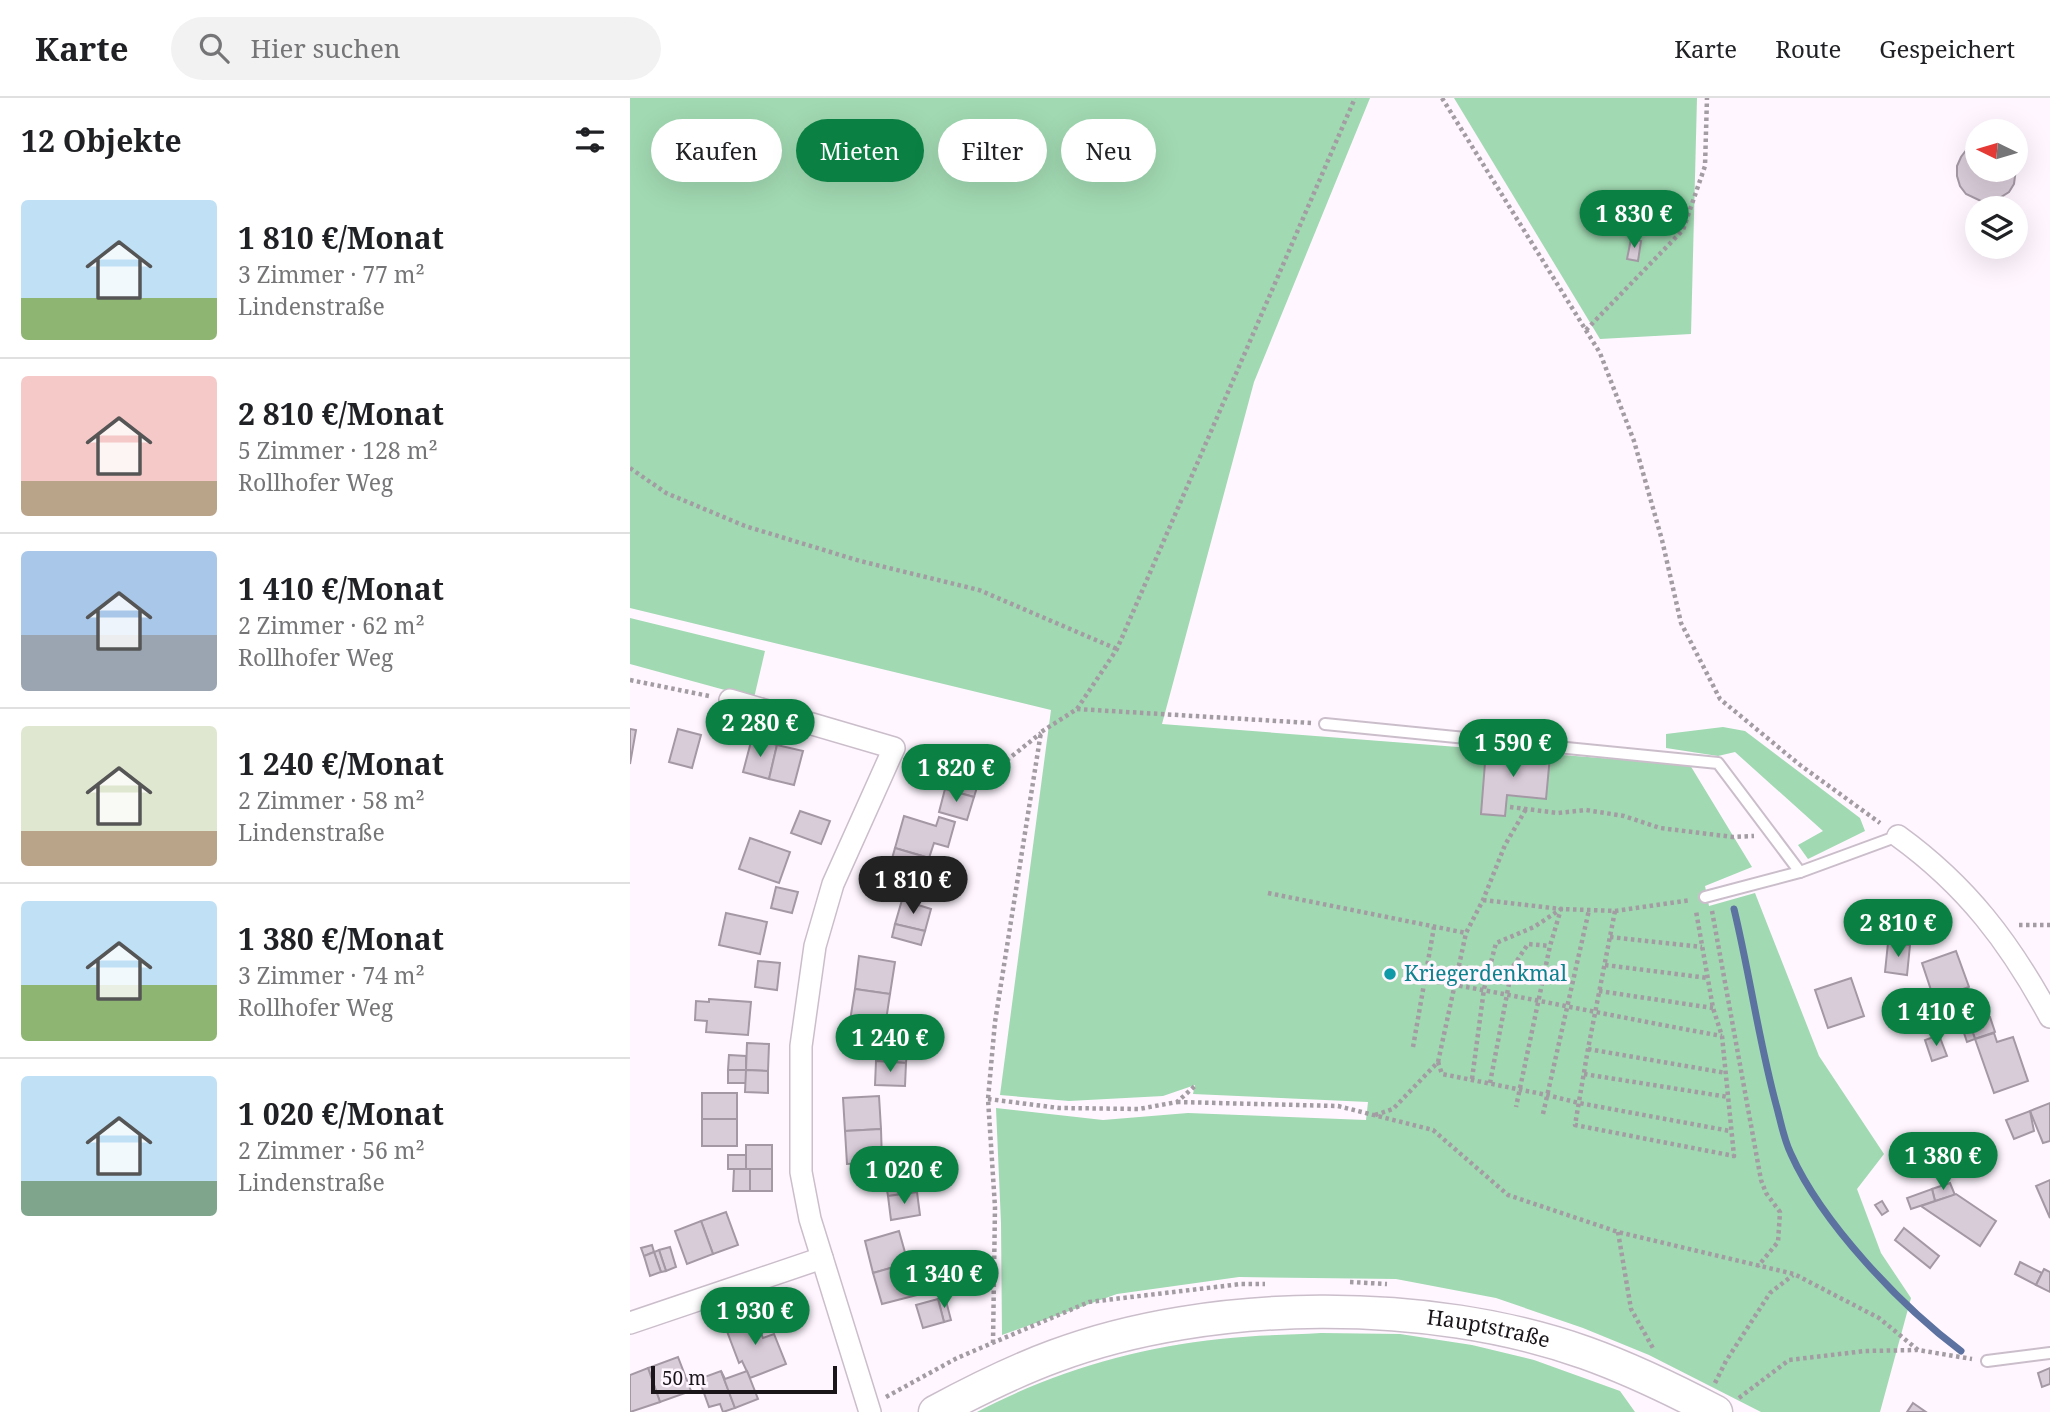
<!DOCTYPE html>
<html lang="de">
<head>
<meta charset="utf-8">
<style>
  body { margin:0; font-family:"Noto Serif",serif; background:#f2f2f2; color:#202124; height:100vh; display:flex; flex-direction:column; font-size:26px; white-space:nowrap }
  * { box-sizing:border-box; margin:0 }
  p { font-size:23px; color:#757577 }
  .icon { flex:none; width:38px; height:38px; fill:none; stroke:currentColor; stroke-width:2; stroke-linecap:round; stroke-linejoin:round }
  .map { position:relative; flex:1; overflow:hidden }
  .side { display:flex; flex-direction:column; background:#fff; width:630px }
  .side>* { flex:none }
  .banner { position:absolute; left:21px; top:21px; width:665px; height:63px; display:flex; gap:14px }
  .needle { width:46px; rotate:275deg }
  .controls { position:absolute; left:1335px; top:21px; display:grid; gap:14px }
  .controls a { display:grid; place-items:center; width:63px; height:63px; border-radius:50%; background:#fff; box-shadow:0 7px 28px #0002; font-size:35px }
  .scale { position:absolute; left:21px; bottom:18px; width:186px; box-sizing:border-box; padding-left:7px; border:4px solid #191519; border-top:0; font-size:19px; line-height:24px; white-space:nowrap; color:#191519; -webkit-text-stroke:5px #fff6ff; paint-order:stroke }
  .price { position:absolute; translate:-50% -60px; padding:0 16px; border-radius:24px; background:#0b8043; color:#fff; font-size:23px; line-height:46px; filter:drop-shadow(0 2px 4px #0008) }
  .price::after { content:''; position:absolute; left:50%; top:42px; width:21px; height:16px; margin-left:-10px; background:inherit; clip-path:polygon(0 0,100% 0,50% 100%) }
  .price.current { background:#222; color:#fff }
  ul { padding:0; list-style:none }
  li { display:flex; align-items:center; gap:21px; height:175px; padding:0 21px }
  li+li { border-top:2px solid #e0e0e0 }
  li span { display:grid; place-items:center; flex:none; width:196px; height:140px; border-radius:7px; color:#555 }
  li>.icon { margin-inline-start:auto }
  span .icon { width:84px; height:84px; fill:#fffc; stroke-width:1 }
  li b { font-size:30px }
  h2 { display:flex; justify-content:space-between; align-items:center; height:84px; padding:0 21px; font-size:30px }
  .chip { padding:0 24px; border-radius:32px; background:#fff; box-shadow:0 7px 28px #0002; font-size:24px; line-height:63px }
  .chip.current { background:#0b8043; color:#fff }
  header { display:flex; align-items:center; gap:42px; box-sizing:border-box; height:98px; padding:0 35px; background:#fff; border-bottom:2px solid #e0e0e0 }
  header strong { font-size:33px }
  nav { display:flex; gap:38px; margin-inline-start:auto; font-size:24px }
  .search { width:490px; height:63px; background:#f2f2f2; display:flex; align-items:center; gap:18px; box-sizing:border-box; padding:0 24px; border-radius:38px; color:#757577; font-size:26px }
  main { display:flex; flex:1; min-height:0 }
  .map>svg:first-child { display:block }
  .green { fill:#a1d9b2 }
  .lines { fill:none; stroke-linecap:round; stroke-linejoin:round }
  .stream { stroke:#5c72a0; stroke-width:7 }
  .building { fill:#d9ccd9; stroke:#a498a5; stroke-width:2 }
  .lane-casing { stroke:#cbbecb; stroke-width:14 }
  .street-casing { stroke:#cbbecb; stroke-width:24 }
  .secondary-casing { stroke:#cbbecb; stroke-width:35 }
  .path { stroke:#a39ca3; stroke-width:4.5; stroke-dasharray:3.5 3.5; stroke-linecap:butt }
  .lane { stroke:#fff; stroke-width:10 }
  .street { stroke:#fff; stroke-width:21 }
  .secondary { stroke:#fff; stroke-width:32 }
  .culture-dot { fill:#0f9aa8; stroke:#fff6ff; stroke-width:2.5 }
  .labels { text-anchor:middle; stroke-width:7; stroke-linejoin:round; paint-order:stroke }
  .culture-label { font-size:21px; fill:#0d838f; stroke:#fff6ff; text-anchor:start }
  .street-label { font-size:21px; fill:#191519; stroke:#fff6ff }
</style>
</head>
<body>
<header>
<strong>Karte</strong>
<div class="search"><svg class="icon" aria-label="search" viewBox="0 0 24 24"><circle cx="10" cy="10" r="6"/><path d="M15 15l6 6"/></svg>Hier suchen</div>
<nav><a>Karte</a><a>Route</a><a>Gespeichert</a></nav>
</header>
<main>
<section class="side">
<h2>12 Objekte<svg class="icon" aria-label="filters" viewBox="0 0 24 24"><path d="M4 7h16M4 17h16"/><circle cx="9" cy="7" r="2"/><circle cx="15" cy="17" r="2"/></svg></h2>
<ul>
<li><span style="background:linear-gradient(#bfe0f5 70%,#8fb573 0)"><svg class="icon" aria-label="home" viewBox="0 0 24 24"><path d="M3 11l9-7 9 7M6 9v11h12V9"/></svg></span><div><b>1 810 €/Monat</b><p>3 Zimmer · 77 m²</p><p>Lindenstraße</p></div></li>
<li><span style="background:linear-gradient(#f6c9c9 75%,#b9a48a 0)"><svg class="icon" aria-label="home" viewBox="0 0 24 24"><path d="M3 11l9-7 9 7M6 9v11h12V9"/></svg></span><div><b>2 810 €/Monat</b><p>5 Zimmer · 128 m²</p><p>Rollhofer Weg</p></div></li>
<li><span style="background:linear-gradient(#a9c7e8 60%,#9aa5b1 0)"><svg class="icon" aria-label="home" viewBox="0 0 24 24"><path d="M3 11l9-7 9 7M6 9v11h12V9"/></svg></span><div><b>1 410 €/Monat</b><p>2 Zimmer · 62 m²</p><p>Rollhofer Weg</p></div></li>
<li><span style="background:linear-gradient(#dfe7d0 75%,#b9a48a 0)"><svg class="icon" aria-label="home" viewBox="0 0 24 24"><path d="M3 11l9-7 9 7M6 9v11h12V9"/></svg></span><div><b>1 240 €/Monat</b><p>2 Zimmer · 58 m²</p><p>Lindenstraße</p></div></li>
<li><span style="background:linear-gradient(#bfe0f5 60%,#8fb573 0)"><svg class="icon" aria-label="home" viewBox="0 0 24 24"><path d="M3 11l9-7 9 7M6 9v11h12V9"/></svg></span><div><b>1 380 €/Monat</b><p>3 Zimmer · 74 m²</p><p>Rollhofer Weg</p></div></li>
<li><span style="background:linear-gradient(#bfe0f5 75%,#7fa58c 0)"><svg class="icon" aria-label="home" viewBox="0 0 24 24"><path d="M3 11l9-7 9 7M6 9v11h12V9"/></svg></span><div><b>1 020 €/Monat</b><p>2 Zimmer · 56 m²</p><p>Lindenstraße</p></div></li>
</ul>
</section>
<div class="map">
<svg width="1420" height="1314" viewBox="0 0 1420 1314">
  <rect width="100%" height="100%" fill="#fff6ff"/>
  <g class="green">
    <polygon points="0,0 740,0 624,284 532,626 1060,667 1122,769 1075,788 1079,808 1125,795 1189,958 1254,1056 1227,1091 1251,1155 1281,1200 1250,1314 1131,1314 1019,1257 953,1230 866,1200 766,1181 609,1179 487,1196 372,1237 371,1125 366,1010 473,1022 558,1015 736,1022 738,1004 563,996 565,987 533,998 439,1003 370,997 421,612 0,510"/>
    <polygon points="824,0 1067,0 1061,236 970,241"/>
    <polygon points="0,520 135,553 124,600 0,566"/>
    <polygon points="1093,629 1115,633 1230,720 1235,733 1178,761 1168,747 1193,733 1105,654 1088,658 1036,650 1036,636"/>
    <path d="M691,1235l79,1 72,11 62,15 86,31 15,21h-658c76,-40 158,-64 243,-73 34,-4 68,-4 101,-6z"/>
  </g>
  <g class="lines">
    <path class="stream" d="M1104,811c16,66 25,134 43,199 4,15 7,32 14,46 31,69 110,152 170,197"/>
  </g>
  <g class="building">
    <polygon points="1346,46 1348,72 1386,71 1384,86 1379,94 1363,104 1353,104 1336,96 1330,88 1327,78 1327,68 1331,59 1337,51"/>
    <polygon points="1007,110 1017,112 1014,134 1003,132"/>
    <polygon points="1001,141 1011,143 1008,163 997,161"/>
    <polygon points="0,631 6,632 0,666"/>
    <polygon points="48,631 71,637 62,670 39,664"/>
    <polygon points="122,640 147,647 139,681 113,674"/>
    <polygon points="147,647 173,653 164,687 139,681"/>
    <polygon points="856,652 920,658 916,701 877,697 875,718 851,716"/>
    <polygon points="319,678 348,686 344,699 315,691"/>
    <polygon points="315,691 344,699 337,722 309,714"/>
    <polygon points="170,713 200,723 191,746 161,735"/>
    <polygon points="274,718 306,728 309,719 325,724 318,749 304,745 299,760 265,750"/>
    <polygon points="120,740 160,754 149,785 109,771"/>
    <polygon points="265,750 299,760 290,792 256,782"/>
    <polygon points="146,789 168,794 162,815 141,810"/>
    <polygon points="272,802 301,811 295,833 265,826"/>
    <polygon points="1311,814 1316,830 1298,836 1292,820"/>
    <polygon points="96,815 137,824 130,856 89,847"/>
    <polygon points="1292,820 1298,836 1290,839 1284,823"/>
    <polygon points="265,826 295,833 291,847 262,839"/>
    <polygon points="1258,845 1280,847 1277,877 1255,874"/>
    <polygon points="1326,853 1339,889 1304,901 1292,865"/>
    <polygon points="229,858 265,864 260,896 225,891"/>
    <polygon points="128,863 150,865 147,892 125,889"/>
    <polygon points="1221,880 1234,918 1198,930 1185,892"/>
    <polygon points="225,891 260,896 255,929 220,923"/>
    <polygon points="79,901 121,904 118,937 76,934 77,923 65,922 66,903 79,904"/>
    <polygon points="1360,919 1365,934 1345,941 1340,926"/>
    <polygon points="1340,926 1345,941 1337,944 1332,929"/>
    <polygon points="1364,935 1367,944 1383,939 1398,983 1364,995 1345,941"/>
    <polygon points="1309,937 1317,958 1302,963 1295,942"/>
    <polygon points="248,938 278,940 276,965 246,963"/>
    <polygon points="117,945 139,946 138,973 116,972"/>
    <polygon points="99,957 116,958 116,972 98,972"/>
    <polygon points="246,963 276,965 275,988 245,987"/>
    <rect x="98" y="972" width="18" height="13"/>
    <polygon points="116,972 138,973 138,995 115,994"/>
    <rect x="72" y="995" width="35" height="26"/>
    <polygon points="249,998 251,1031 215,1033 213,1000"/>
    <polygon points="1420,1005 1420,1043 1413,1045 1400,1013"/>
    <polygon points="1400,1013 1404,1033 1384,1041 1376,1022"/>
    <rect x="72" y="1021" width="35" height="27"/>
    <polygon points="251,1031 252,1064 217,1066 215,1033"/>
    <polygon points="1323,1045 1327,1056 1320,1059 1315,1048"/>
    <rect x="116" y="1047" width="26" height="24"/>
    <rect x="98" y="1057" width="18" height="14"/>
    <polygon points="283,1070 287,1094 258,1098 254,1075"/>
    <polygon points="104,1071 120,1071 120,1093 103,1093"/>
    <rect x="120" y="1071" width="22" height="22"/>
    <polygon points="1420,1082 1420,1120 1406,1088"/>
    <polygon points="1320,1085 1325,1097 1305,1103 1302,1091"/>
    <polygon points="1302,1091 1305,1103 1281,1111 1277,1100"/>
    <polygon points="287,1094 290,1117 261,1122 258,1098"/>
    <polygon points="1326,1096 1366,1123 1350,1148 1291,1108"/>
    <polygon points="1252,1103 1258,1113 1252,1117 1245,1107"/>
    <polygon points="96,1114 108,1147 83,1156 71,1123"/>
    <polygon points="71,1123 83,1156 57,1166 45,1133"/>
    <polygon points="1274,1130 1309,1158 1300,1170 1265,1142"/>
    <polygon points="269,1133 278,1165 243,1175 235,1143"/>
    <polygon points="22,1147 24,1154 14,1158 11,1150"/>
    <polygon points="40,1149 46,1169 36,1173 29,1152"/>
    <polygon points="29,1152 36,1173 31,1174 24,1154"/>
    <polygon points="24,1154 31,1174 20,1178 14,1158"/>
    <polygon points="1390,1164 1412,1175 1406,1187 1385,1176"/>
    <polygon points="278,1165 287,1197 252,1206 243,1175"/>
    <polygon points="1414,1171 1420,1174 1420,1194 1406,1187"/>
    <polygon points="315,1199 321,1222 314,1224 308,1201"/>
    <polygon points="308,1201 314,1224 293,1230 286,1207"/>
    <polygon points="124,1217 133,1240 144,1236 156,1266 120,1280 112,1263 109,1265 95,1228"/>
    <polygon points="48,1259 61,1293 30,1304 18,1270"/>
    <polygon points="18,1270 30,1304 0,1314 0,1277"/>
    <polygon points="1420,1270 1420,1286 1412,1289 1408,1275"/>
    <polygon points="91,1273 105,1310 93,1314 90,1306 79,1309 69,1281"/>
    <polygon points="91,1273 95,1281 117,1273 128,1301 105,1310"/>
    <polygon points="1283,1305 1296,1314 1277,1314"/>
  </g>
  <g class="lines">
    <defs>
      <g id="lane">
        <polyline points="695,626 1088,665 1170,774"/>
        <polyline points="1075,799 1170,774 1268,738"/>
        <polyline points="1357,1263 1420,1255"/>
      </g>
      <g id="street">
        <polyline points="100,602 264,650 203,786 185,848 171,948 171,1074 180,1121 240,1314"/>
        <path d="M1268,738c69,50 112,107 152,181"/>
        <polyline points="0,1225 192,1160"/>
      </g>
      <g id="secondary">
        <path id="s1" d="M305,1314c39,-21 79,-41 120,-56 155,-58 375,-59 531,-3 42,15 90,38 130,59"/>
      </g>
    </defs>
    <use href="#lane" class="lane-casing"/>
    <use href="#street" class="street-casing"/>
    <use href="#secondary" class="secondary-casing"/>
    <g class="path">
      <polyline points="812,0 970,255 1004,343 1032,442 1051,525 1090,601 1170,667 1250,725"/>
      <polyline points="956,232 1053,132 1075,68 1077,0"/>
      <polyline points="0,370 36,395 115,428 230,463 349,492 487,551"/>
      <polyline points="0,582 79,598"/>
      <polyline points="447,611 681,625"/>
      <polyline points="285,655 362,674 411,635"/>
      <polyline points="880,709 928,715 956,712 994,718 1030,730 1103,739 1124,738"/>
      <polyline points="638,795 836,835"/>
      <polyline points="853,802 931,811 920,848 886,1009"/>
      <polyline points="985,813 958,951 945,1027 1104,1058 1092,938 1083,910 1066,813"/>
      <polyline points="1082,813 1131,1082 1136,1095 1150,1114 1148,1144 1128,1168"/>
      <polyline points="1389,827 1420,827"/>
      <polyline points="980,839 1072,849"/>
      <polyline points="975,867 1078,880"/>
      <path d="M774,878c107,18 212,41 318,60"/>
      <polyline points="969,893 1083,910"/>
      <polyline points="783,949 804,829"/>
      <polyline points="958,951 1096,975"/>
      <polyline points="808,964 812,976 917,997 949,1005 1100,1033"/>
      <polyline points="954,976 1098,999"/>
      <polyline points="842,981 854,891 866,845 904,829 931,811 985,813 1061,802"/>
      <polyline points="860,985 882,870 898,846 920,848"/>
      <polyline points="358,1001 429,1010 509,1011 547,1004 566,987"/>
      <polyline points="547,1004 708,1008 803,1032 878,1097 988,1134 1164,1176 1249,1220 1288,1252 1342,1261"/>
      <polyline points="913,1016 959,812"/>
      <polyline points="745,1017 763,1011 808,964 836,835 853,802 875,747 896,711"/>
      <polyline points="988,1134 1001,1211 1024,1252"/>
      <polyline points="720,1184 757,1186"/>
      <polyline points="363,1245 365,1109 358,1001 365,924 411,634 447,611 487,551 725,0"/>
      <polyline points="1085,1285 1096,1263 1140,1195 1163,1177"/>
      <polyline points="256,1299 327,1260 459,1204 611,1186 635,1186"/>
      <polyline points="1109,1300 1159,1262 1235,1253 1287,1252"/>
    </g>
    <use href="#lane" class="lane"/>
    <use href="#street" class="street"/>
    <use href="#secondary" class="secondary"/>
  </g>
  <circle class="culture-dot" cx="760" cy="876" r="7"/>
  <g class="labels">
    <g class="culture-label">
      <text x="774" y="883">Kriegerdenkmal</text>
    </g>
    <g class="street-label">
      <text dy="7" stroke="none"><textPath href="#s1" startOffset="572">Hauptstraße</textPath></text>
    </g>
  </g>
</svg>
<div class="controls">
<a><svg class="needle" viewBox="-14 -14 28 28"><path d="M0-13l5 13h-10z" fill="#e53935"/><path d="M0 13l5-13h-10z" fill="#757577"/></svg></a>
<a><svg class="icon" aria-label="layers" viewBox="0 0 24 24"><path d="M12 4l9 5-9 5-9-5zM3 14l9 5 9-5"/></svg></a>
</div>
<div class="scale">50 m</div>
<b class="price" style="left:1004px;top:152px">1 830 €</b>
<b class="price" style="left:130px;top:661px">2 280 €</b>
<b class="price" style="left:883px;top:681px">1 590 €</b>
<b class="price" style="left:326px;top:706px">1 820 €</b>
<b class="price current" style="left:283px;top:818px">1 810 €</b>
<b class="price" style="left:1268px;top:861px">2 810 €</b>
<b class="price" style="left:1306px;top:950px">1 410 €</b>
<b class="price" style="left:260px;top:976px">1 240 €</b>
<b class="price" style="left:1313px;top:1094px">1 380 €</b>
<b class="price" style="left:274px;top:1108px">1 020 €</b>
<b class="price" style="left:314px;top:1212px">1 340 €</b>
<b class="price" style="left:125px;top:1249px">1 930 €</b>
<div class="banner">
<a class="chip">Kaufen</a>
<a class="chip current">Mieten</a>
<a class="chip">Filter</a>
<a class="chip">Neu</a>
</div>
</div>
</main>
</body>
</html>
